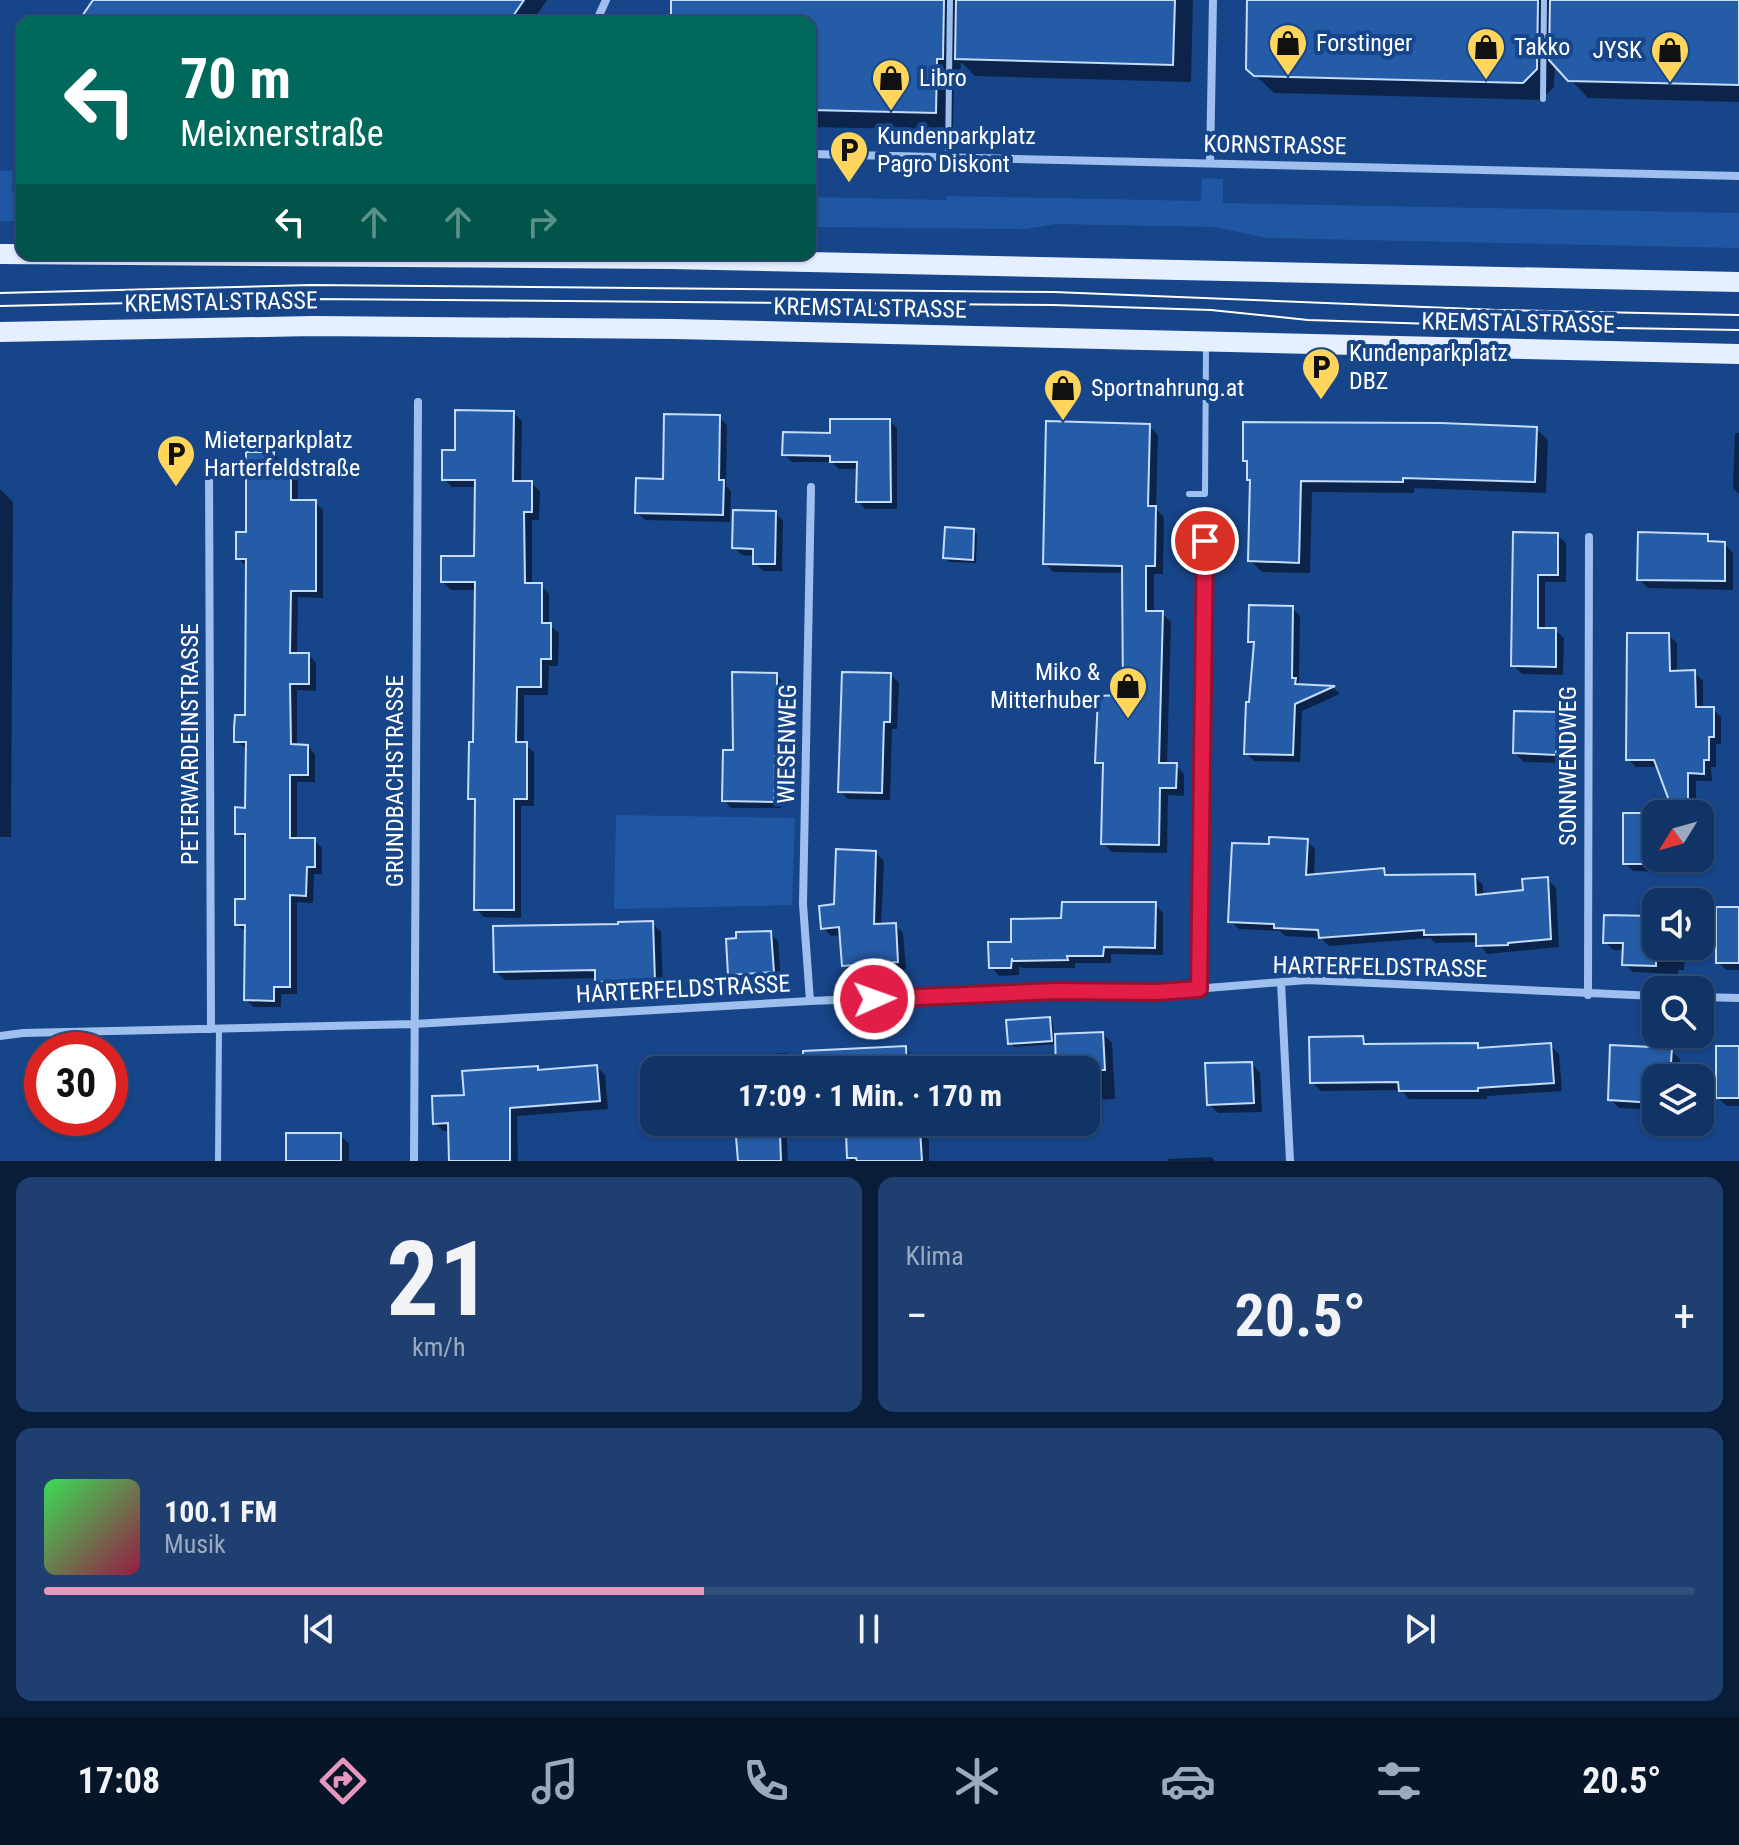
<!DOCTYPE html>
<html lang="de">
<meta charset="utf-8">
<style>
:root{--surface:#113467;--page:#1e3f70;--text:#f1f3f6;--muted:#9caac0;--line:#304f7b;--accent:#e797bd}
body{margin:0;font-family:"Roboto Condensed",sans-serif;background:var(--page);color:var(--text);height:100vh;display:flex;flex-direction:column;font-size:30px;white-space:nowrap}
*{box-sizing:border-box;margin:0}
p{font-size:26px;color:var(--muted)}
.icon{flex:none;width:44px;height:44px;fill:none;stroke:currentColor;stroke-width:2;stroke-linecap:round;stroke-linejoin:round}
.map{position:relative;height:1161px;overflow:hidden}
.drawer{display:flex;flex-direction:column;gap:16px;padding:16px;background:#091d39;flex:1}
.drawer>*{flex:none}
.hud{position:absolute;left:16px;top:16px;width:800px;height:244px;border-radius:16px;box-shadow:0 2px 6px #0004,0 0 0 2px var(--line);background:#00695c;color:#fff;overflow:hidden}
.needle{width:52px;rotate:233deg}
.controls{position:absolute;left:1642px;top:800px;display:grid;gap:16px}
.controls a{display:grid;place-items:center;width:72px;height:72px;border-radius:16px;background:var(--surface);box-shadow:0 2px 6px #0004,0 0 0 2px var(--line);font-size:40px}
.speed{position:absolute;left:24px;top:1032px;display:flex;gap:16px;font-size:40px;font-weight:700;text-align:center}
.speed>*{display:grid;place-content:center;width:104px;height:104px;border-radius:50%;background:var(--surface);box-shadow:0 2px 6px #0004,0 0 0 2px var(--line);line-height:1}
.speed .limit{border:12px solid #d22;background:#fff;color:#111}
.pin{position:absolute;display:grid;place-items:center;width:68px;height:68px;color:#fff;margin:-34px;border:4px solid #fff;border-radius:50%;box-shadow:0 2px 8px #0007}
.me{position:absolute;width:88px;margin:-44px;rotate:88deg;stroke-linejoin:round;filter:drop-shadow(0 0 6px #0008)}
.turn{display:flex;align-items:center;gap:28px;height:168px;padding:0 32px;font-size:36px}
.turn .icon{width:104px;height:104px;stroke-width:2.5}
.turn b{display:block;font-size:56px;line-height:68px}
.lanes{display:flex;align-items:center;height:76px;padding:0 32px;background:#0003;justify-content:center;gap:40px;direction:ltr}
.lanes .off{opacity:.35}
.big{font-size:60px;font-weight:700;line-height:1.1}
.drawer .widget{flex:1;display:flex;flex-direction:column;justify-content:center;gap:12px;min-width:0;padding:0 28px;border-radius:16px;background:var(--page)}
.drawer .dial{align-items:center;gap:0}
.dial b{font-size:104px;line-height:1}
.song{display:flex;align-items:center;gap:24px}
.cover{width:96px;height:96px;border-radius:12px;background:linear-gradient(135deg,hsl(130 70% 55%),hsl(340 70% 35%))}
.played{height:8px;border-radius:4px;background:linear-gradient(90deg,var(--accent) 40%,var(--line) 40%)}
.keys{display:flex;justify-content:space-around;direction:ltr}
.heat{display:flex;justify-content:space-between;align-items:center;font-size:44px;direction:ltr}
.drawer .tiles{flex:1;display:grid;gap:16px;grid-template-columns:1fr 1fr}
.widget:last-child{grid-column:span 2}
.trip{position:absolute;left:640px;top:1056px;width:460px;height:80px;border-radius:16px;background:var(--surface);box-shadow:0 2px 6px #0004,0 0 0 2px var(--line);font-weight:700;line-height:80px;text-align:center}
.menu{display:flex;height:128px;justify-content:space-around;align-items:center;background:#071529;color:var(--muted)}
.menu .icon{width:56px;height:56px}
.menu .active{color:var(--accent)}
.menu b{font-size:36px;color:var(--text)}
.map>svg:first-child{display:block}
.green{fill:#1f57a3}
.shadow{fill:#0007}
.building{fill:#255ca8;stroke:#c5dcfa;stroke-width:2}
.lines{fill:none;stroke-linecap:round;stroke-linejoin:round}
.service{stroke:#9fc0ee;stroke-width:6}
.minor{stroke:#9fc0ee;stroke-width:8}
.primary{stroke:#e6efff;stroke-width:20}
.tram{stroke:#fff;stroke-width:2}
.route-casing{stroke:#92132f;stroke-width:20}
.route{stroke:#e11d48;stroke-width:14}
.labels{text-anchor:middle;stroke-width:8;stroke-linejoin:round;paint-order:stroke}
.poi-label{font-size:24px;fill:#fff;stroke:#174589;text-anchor:start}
.street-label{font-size:24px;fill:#fff;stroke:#174589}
</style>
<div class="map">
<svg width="1739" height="1161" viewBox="0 0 1739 1161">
<rect width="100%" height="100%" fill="#174589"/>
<!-- green -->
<path class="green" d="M0 171H13L12 192 22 193V221H0Z
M1202 178 1223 179V203L1739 213V248L1267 238 1215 227 1055 224 1026 229 810 227V197L946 200 947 196 1201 201Z
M616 815 795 818 792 905 614 909Z"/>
<!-- shadow -->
<path class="shadow" d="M96 0H547L532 22H81Z
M670 0H1193L1191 82 975 76 961 62 960 76H954L953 130 810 127V22H673V3Z
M1249 0H1739V102L1588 98 1555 63 1554 87 1541 100 1274 93 1248 68Z
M514 413 522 421 521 483H531L540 491 539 520H532V585H541L549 594V625L559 633 558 666H549L548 695H524V744L534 752V806H521V918L484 917 476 909 477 804 470 798 477 590H451L443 582 476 558 477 487H452L444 479 457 452Z
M719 417 727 425 726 486 731 491 730 522 645 520 637 512Z
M889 421 897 428V509H865L858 501 859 469H839L832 462H792L784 454 832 435Z
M1149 426 1158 435 1156 509 1164 517 1163 574H1154V613H1162L1171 622 1167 765H1176L1184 774V796L1168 795 1167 853 1112 852 1103 843 1105 769 1097 762 1125 697 1124 573 1053 572 1045 563Z
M1536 429 1548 440 1546 493 1414 488V493L1312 492 1310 573 1262 572 1250 560 1252 483 1249 480V464L1245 460Z
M1735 433H1739V494L1733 488Z
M273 454 281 461V471H290L298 479V502H315L323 510V598L298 597 297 655H309L316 663V691L297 690V746L308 747 315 754V782H297V840H314L322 848V874H314L313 903 297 902V994H281V1007H254L246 1000 247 932 237 925 247 901V841L237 833 247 810V749L236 741 247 717 246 566 238 558Z
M0 489 13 502 11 837H0Z
M776 513 783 521 782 571H763L755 563V556L742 555 734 548Z
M973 531 977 534 976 563 949 562 945 558Z
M1515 534 1557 535 1566 543V582H1545V630H1555L1564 638 1563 675 1522 674 1513 665Z
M1707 536 1715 544H1725L1733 553V590L1648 588 1639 579Z
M1292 608 1300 616 1299 684 1301 686 1334 688 1340 694 1302 711 1300 762 1254 761 1246 753 1255 647 1250 641Z
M1668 635 1677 643V673L1694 672 1703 681V709H1713L1721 717V744H1716V767H1711L1712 781H1696V814H1676L1659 767H1636L1628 759Z
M776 675 784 683V718L789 723 788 762 782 761 781 808H731L724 800 735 752Z
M891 675 899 683 897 729H892L890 800 848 799 840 791Z
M1557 714 1566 723 1564 763 1524 762 1515 753Z
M1656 815V858H1682V872L1633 871 1625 863Z
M1307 841 1315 849 1314 876 1384 870 1390 877 1474 876 1483 885V896L1525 892 1547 879 1556 888 1559 947 1487 954 1478 942 1435 943 1430 938 1329 946 1321 938 1285 936 1280 931 1239 929 1230 921 1271 846Z
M876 853 884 861 881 926 895 925 903 933 906 969 853 973 844 965 842 935 831 936 823 928Z
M1155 904 1163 913V955L1111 954V963H1075V968H1022L1019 966V975L999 976 991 967 1013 944 1063 920Z
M1739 909V970H1726L1718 962Z
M1656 918V946H1685L1684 970H1678V974L1633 972 1624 964 1625 950H1613L1605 942Z
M652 923 661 932 663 989 605 990 597 978 505 980 496 972Z
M770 933 778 941 781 980 738 982 730 974Z
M1049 1019 1053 1023 1054 1036 1103 1034 1112 1043 1115 1099 1086 1100V1070H1058L1057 1044 1014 1047 1010 1043Z
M1363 1038 1370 1046 1477 1045 1482 1050 1550 1045 1559 1054 1562 1091 1487 1096V1099H1409L1401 1090 1321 1091 1312 1082Z
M905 1048 914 1057V1070H842Z
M1739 1048V1106H1727L1718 1098Z
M1671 1050 1680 1059 1679 1078H1656V1110L1619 1108 1610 1099Z
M787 1053 795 1061 796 1070H722L721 1057Z
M1252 1064 1260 1073 1262 1112 1218 1113 1209 1104Z
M597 1067 605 1075 608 1109 517 1116 518 1161H451L450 1131H443L435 1123 467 1097 537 1068 541 1072Z
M737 1122H786L788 1161H740Z
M848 1122H917L918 1131 929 1140V1161H849Z
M340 1135 349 1144V1161H288Z
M1211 1157 1215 1161H1168V1159Z"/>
<!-- building -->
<path class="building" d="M93 0H524L509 22H78Z
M671 0H944L943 59H937L936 113 810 110V22H671Z
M956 0H1175L1173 65 955 59Z
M1247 0H1538L1537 69 1523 83 1254 76 1246 69Z
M1550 0H1739V85L1568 81 1549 60Z
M455 410 514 411 513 481H532V512H524L525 583H542V623H551V659H541V687H517L516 742H527V799H514V910H474L475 799H468L469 742H473L475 582H441V556H474L475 480H442V450H455Z
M664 414 720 415 719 480H724L723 515 635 513 636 478 663 479Z
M830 419H890L891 502H856L857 462H830V456L782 455 783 432 830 433Z
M1046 421 1150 424 1148 506H1156L1155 566H1146V611H1163L1159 763H1177L1176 788H1160L1159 845 1101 844 1103 763H1095L1098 696 1123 695 1122 566 1043 564Z
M1243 422 1441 423 1537 427 1535 482 1403 478V482L1301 481 1299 563 1248 561 1250 480H1247V461H1243Z
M246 452H274V469H291V500H316V591H291L290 653H309V684H290L291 744 308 745V775H290V838H315V867H307L306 896 290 895V987H274V1001L244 1000 245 925H235V899H245V834H235V807L245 808 246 742H234V728L235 715H245L246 559H236V532H246Z
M733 510 776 511 775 564H753V549L732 548Z
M945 527 974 529 973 560 943 558Z
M1513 532 1558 533V575H1538V628H1556V667L1511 666Z
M1638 532 1708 534V541L1725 542V581L1637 580Z
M1249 605 1293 606 1292 678H1296L1295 684 1335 686 1295 704 1293 755 1244 754 1246 702H1249L1254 642H1248Z
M1627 633H1669L1670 671 1695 670 1696 707H1714V737H1709V760H1704V774L1688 773V814H1674L1654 760H1626Z
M732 672 777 673V713H782L781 755H775L774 802 722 801 723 750H733Z
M842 672 891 673 890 722H884L882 793 838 792Z
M1514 711 1558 712 1556 755 1513 753Z
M1623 813H1656V864H1623Z
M1269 837 1308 839 1306 875 1384 868 1385 875 1475 874 1476 895 1523 890 1522 879 1548 877 1551 939 1508 943V945L1476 946V934L1424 935V930L1319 938 1318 930 1274 928V924L1228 922 1232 843 1269 844Z
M836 849 876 851 874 924 896 923 898 962 842 966 839 927 821 929 819 906 834 904Z
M1062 902H1156L1155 948 1104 947 1103 956H1067L1068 960 1012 961V958L1011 968H989L988 942H1011V919L1061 918Z
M1716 907H1739V963H1716Z
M1604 915 1656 916V966L1622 965 1623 943H1603Z
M653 921 655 981 595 982V970L494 972 493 926 618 924V922Z
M771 931 774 972 728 975 726 939 736 938V932Z
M1050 1017 1052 1041 1008 1044 1006 1020Z
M1103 1032 1105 1070H1056L1055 1034Z
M1363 1036 1364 1044 1478 1043V1048L1551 1043 1554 1083 1478 1088V1091H1399L1398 1082 1310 1083 1309 1037Z
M1610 1045 1672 1048 1670 1078H1656V1103L1608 1100Z
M906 1046 907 1070H803V1051Z
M1716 1046H1739V1098H1716Z
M1252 1062 1254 1103 1207 1105 1205 1063Z
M597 1065 600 1101 510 1108V1161H449L448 1123 433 1124 432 1096 464 1095 462 1071 538 1066V1070Z
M920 1129 922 1161H857L856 1158H847L846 1133Z
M286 1133H341V1161H286Z
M780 1134 781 1161H738L736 1137Z"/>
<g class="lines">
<!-- service -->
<path class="service" d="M1543 99 1544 0
M948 157 950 0
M1189 494H1205L1206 346
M218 1161 219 1028"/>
<!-- minor -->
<path class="minor" d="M596 22 606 0
M810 154 1739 176
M1210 163 1213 0
M209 460 211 1029
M1281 982 1290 1161
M1199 989 1206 525
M1588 995 1589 537
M1700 997 1739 998
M810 1001 803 904 811 487
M0 1036 23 1033 414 1024 810 1001 1056 991 1157 992 1307 980 1656 996
M414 1161 418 402"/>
<!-- primary -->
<path class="primary" d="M0 254 670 259 1739 282
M0 332 313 326 674 329 1739 354"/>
<!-- tram -->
<path class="tram" d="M0 293 311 285 1054 292 1498 310 1739 315
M0 306 312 299 1053 305 1211 310 1308 320 1497 326 1739 330"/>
</g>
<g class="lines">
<defs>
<path id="route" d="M874 999 1056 991 1157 992 1199 989 1205 541"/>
</defs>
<!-- route casing -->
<use href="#route" class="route-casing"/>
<!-- route -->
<use href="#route" class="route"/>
</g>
<!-- icons -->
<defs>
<symbol id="shop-pin" viewBox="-11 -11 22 30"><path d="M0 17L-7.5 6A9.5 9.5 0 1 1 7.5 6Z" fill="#ffd55c" stroke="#174589"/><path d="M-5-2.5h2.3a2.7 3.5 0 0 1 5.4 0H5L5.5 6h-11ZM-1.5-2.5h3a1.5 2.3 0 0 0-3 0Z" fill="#111"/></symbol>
<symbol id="parking-pin" viewBox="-11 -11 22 30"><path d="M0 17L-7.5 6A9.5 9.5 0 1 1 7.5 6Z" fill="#ffd55c" stroke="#174589"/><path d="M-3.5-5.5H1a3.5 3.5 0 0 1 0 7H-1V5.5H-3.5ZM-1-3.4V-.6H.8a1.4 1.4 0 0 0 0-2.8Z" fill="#111"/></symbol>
</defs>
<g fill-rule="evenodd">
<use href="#shop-pin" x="1266" y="21" width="44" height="60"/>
<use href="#shop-pin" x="1464" y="25" width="44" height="60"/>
<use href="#shop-pin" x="1648" y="28" width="44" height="60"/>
<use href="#shop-pin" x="869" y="56" width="44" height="60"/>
<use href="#parking-pin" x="827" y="128" width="44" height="60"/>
<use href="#parking-pin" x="1299" y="345" width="44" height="60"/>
<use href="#shop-pin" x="1041" y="366" width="44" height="60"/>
<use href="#parking-pin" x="154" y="432" width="44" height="60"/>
<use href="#shop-pin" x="1106" y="664" width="44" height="60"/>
</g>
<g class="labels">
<!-- poi labels -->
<g class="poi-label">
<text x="1316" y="51">Forstinger</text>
<text x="1514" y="55">Takko</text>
<text x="1642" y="58" text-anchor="end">JYSK</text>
<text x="919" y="86">Libro</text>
<text x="877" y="144">Kundenparkplatz<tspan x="877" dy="28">Pagro Diskont</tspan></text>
<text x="1349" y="361">Kundenparkplatz<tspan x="1349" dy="28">DBZ</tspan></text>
<text x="1091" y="396">Sportnahrung.at</text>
<text x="204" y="448">Mieterparkplatz<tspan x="204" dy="28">Harterfeldstraße</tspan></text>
<text x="1100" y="680" text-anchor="end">Miko &amp;<tspan x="1100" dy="28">Mitterhuber</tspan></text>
</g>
<!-- street labels -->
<g class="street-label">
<text transform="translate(1275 145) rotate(1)" y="8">KORNSTRASSE</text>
<text transform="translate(221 302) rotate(-1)" y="8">KREMSTALSTRASSE</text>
<text transform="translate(870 308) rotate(1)" y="8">KREMSTALSTRASSE</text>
<text transform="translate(1518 323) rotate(1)" y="8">KREMSTALSTRASSE</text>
<text transform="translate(190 744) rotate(-90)" y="8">PETERWARDEINSTRASSE</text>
<text transform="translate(787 744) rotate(-89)" y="8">WIESENWEG</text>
<text transform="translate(1568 766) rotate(-90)" y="8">SONNWENDWEG</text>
<text transform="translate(395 781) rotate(-90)" y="8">GRUNDBACHSTRASSE</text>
<text transform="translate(1380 967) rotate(1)" y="8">HARTERFELDSTRASSE</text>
<text transform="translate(683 989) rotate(-3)" y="8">HARTERFELDSTRASSE</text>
</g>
</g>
</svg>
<div class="controls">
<a><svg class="needle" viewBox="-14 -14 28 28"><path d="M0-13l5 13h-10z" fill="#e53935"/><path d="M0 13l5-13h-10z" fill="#9caac0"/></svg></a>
<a><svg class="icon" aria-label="sound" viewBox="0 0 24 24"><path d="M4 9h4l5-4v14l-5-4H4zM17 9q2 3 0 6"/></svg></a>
<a><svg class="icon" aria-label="search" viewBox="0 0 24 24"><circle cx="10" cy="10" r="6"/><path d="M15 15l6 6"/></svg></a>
<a><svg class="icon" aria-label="layers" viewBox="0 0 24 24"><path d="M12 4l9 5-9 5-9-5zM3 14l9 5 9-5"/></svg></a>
</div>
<div class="speed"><div class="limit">30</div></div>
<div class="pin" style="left:1205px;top:541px;background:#d93025"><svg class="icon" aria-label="arrive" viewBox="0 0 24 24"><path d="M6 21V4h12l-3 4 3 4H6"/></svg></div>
<svg class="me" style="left:874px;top:999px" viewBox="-20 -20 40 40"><circle r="17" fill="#e11d48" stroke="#fff" stroke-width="3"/><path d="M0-11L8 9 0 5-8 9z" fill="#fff"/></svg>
<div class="trip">17:09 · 1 Min. · 170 m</div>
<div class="hud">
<div class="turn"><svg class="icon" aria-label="left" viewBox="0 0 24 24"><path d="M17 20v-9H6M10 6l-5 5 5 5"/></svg><div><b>70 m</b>Meixnerstraße</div></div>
<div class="lanes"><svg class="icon" aria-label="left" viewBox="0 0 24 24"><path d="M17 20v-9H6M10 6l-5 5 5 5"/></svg><svg class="icon off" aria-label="ahead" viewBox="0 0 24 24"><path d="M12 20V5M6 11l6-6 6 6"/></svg><svg class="icon off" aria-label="ahead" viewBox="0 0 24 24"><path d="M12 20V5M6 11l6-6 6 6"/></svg><svg class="icon off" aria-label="right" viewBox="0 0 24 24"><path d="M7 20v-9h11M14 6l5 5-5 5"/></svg></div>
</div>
</div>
<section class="drawer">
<div class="tiles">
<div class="widget dial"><b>21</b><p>km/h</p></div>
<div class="widget"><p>Klima</p>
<div class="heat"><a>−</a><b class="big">20.5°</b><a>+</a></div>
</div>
<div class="widget">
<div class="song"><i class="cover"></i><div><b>100.1 FM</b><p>Musik</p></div></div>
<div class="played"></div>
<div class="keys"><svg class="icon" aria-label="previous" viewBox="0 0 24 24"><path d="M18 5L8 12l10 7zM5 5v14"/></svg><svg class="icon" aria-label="pause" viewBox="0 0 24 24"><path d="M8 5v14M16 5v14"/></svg><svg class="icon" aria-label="next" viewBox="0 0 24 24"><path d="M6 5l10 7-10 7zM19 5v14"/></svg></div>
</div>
</div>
</section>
<nav class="menu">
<b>17:08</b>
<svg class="icon active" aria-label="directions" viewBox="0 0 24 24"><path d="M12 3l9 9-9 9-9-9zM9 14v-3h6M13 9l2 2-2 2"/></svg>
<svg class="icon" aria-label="music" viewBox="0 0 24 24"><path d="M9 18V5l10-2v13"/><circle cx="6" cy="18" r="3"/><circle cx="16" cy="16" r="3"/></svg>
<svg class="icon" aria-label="phone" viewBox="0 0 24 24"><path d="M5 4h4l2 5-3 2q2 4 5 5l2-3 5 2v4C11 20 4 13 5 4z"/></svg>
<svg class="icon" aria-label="climate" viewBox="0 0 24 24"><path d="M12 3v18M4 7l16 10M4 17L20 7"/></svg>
<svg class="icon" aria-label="car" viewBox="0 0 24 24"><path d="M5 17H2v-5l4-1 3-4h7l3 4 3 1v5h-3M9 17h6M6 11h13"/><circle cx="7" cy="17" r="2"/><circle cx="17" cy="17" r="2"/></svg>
<svg class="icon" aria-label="filters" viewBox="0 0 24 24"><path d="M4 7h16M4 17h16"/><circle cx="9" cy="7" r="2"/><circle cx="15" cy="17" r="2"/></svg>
<b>20.5°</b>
</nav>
